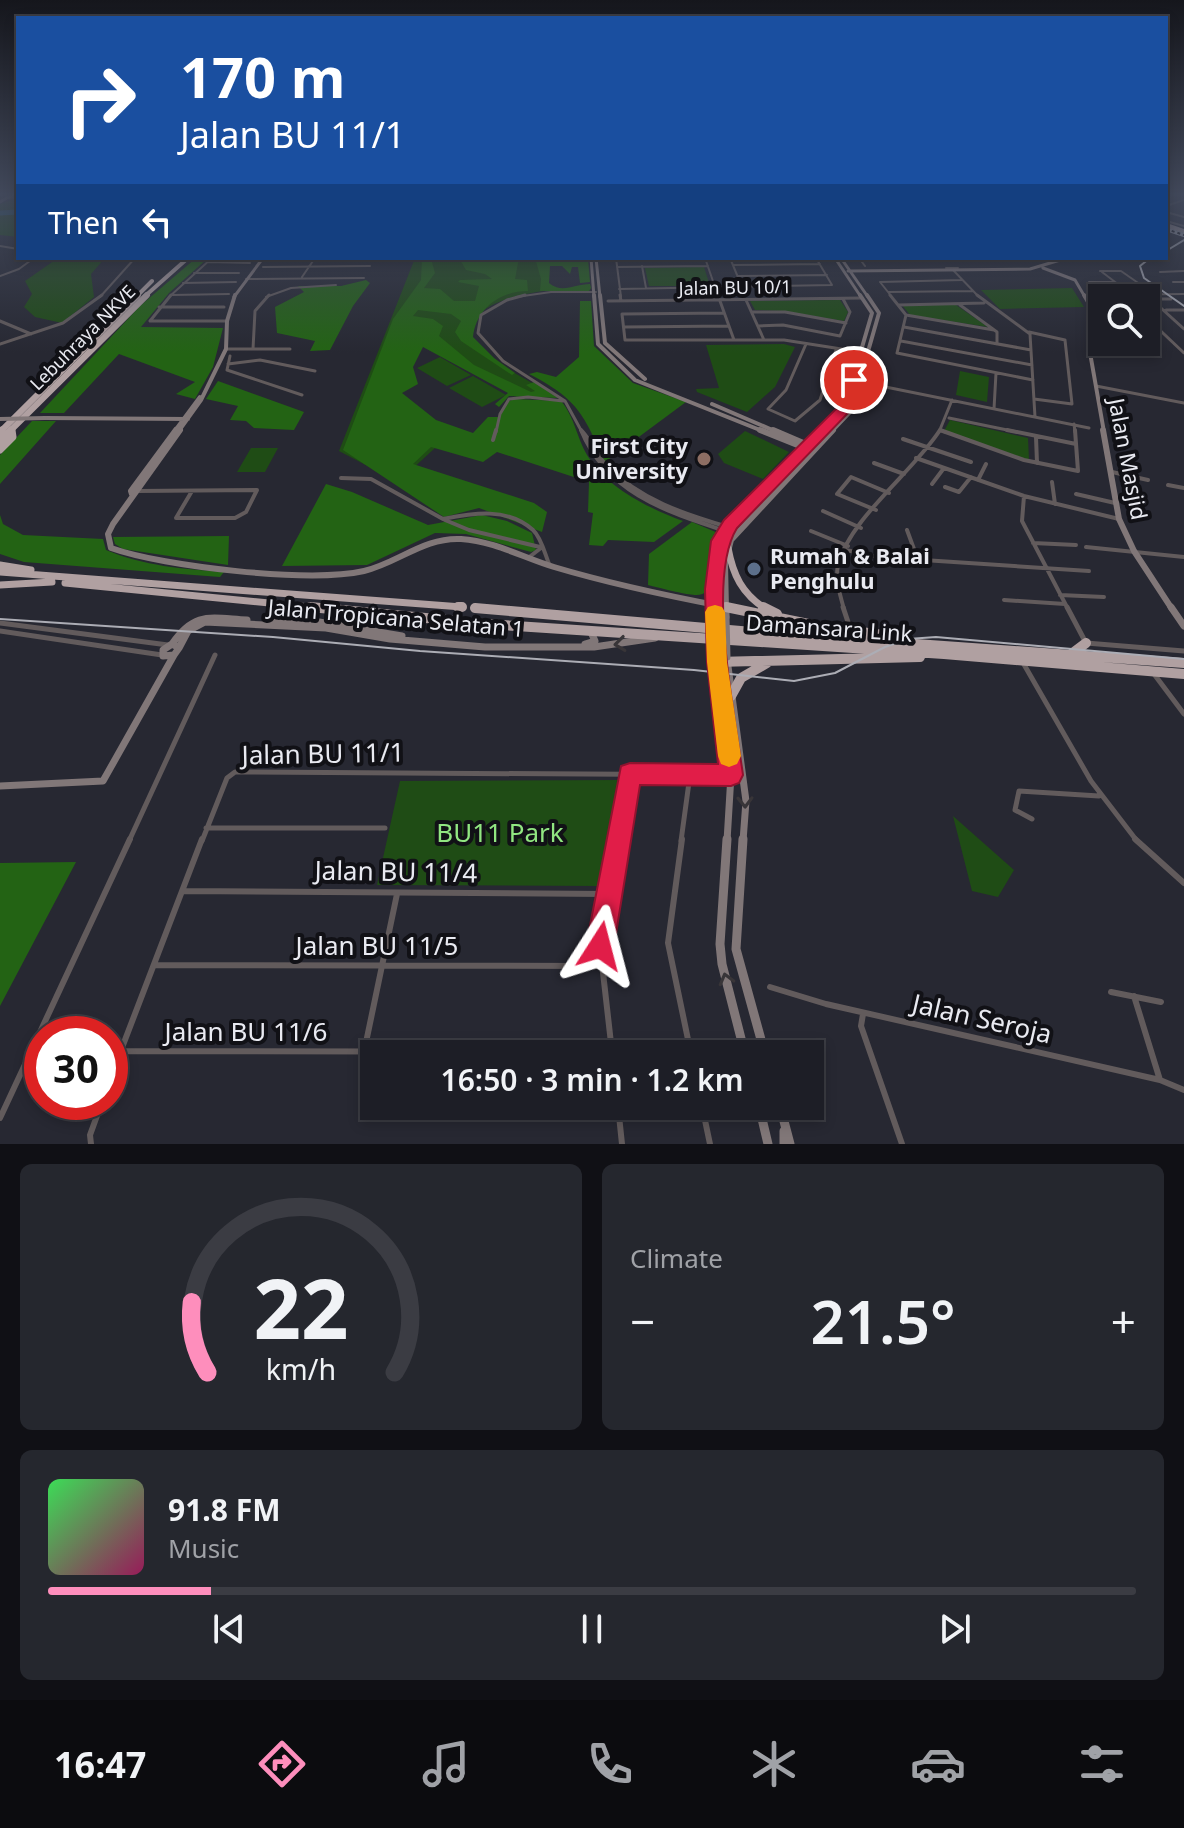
<!DOCTYPE html>
<meta charset="utf-8">
<style>
:root{--surface:#1d1e26;--page:#25272e;--text:#f1f3f6;--muted:#a0a2a7;--line:#3b3c43;--accent:#fe8ebc}
body{margin:0;font-family:"Noto Sans",sans-serif;background:var(--page);color:var(--text);height:100vh;display:flex;flex-direction:column;font-size:30px;white-space:nowrap}
*{box-sizing:border-box;margin:0}
p{font-size:26px;color:var(--muted)}
.icon{flex:none;width:44px;height:44px;fill:none;stroke:currentColor;stroke-width:2;stroke-linecap:round;stroke-linejoin:round}
.map{position:relative;height:1144px;overflow:hidden}
.side{display:flex;flex-direction:column;gap:20px;padding:20px;background:#101015;flex:1}
.side>*{flex:none}
.banner{position:absolute;left:16px;top:16px;width:1152px;height:244px;border-radius:0px;box-shadow:0 4px 12px #0003,0 0 0 2px var(--line);background:#1a4fa0;color:#fff;overflow:hidden}
.tools{position:absolute;left:1088px;top:284px;display:grid;gap:16px}
.tools a{display:grid;place-items:center;width:72px;height:72px;border-radius:0px;background:var(--surface);box-shadow:0 4px 12px #0003,0 0 0 2px var(--line);font-size:40px}
.speed{position:absolute;left:24px;top:1016px;display:flex;gap:16px;font-size:40px;font-weight:700;text-align:center}
.speed>*{display:grid;place-content:center;width:104px;height:104px;border-radius:50%;background:var(--surface);box-shadow:0 4px 12px #0003,0 0 0 2px var(--line);line-height:1}
.speed .limit{border:12px solid #d22;background:#fff;color:#111}
.pin{position:absolute;display:grid;place-items:center;width:68px;height:68px;color:#fff;margin:-34px;border:4px solid #fff;border-radius:50%;box-shadow:0 2px 8px #0007}
.me{position:absolute;width:88px;margin:-44px;rotate:9deg;stroke-linejoin:round;filter:drop-shadow(0 0 6px #0008)}
.turn{display:flex;align-items:center;gap:28px;height:168px;padding:0 32px;font-size:36px}
.turn .icon{width:104px;height:104px;stroke-width:2.5}
.turn b{display:block;font-size:56px;line-height:68px}
.then{display:flex;align-items:center;height:76px;padding:0 32px;background:#0003;gap:16px;font-size:30px}
.big{font-size:60px;font-weight:600;line-height:1.1}
.side .widget{flex:1;display:flex;flex-direction:column;justify-content:center;gap:12px;min-width:0;padding:0 28px;border-radius:12px;background:var(--page)}
.side .dial{align-items:center;gap:0}
.dial svg{height:208px;overflow:visible;fill:none;stroke:var(--line);stroke-width:7;stroke-linecap:round;text-anchor:middle}
.dial text{fill:var(--text);stroke:none}
.song{display:flex;align-items:center;gap:24px}
.cover{width:96px;height:96px;border-radius:12px;background:linear-gradient(135deg,hsl(130 70% 55%),hsl(330 70% 35%))}
.played{height:8px;border-radius:4px;background:linear-gradient(90deg,var(--accent) 15%,var(--line) 15%)}
.keys{display:flex;justify-content:space-around;direction:ltr}
.heat{display:flex;justify-content:space-between;align-items:center;font-size:44px;direction:ltr}
.side .tiles{flex:1;display:grid;gap:20px;grid-template-columns:1fr 1fr}
.widget:last-child{grid-column:span 2}
.trip{position:absolute;left:360px;top:1040px;width:464px;height:80px;border-radius:0px;background:var(--surface);box-shadow:0 4px 12px #0003,0 0 0 2px var(--line);font-weight:600;line-height:80px;text-align:center}
.tabs{display:flex;height:128px;justify-content:space-around;align-items:center;background:#0c0c0f;color:var(--muted)}
.tabs .icon{width:56px;height:56px}
.tabs .current{color:var(--accent)}
.tabs b{font-size:36px;color:var(--text)}
.map>svg:first-child{display:block}
.green{fill:#1f4c15}
.forest{fill:#236314}
.lines{fill:none;stroke-linecap:round;stroke-linejoin:round}
.stream{stroke:#21657d;stroke-width:2}
.river{stroke:#21657d;stroke-width:5}
.street-far4{stroke:#625b5c;stroke-width:2}
.street-far3{stroke:#625b5c;stroke-width:3}
.street-far2{stroke:#625b5c;stroke-width:4}
.street-far1{stroke:#625b5c;stroke-width:5}
.street{stroke:#625b5c;stroke-width:6}
.secondary-far4{stroke:#817778;stroke-width:3}
.secondary-far3{stroke:#817778;stroke-width:4}
.secondary-far2{stroke:#817778;stroke-width:6}
.secondary-far1{stroke:#817778;stroke-width:7}
.secondary{stroke:#817778;stroke-width:9}
.highway-far3{stroke:#b0a0a1;stroke-width:4}
.highway-far2{stroke:#b0a0a1;stroke-width:6}
.highway-far1{stroke:#b0a0a1;stroke-width:7}
.highway{stroke:#b0a0a1;stroke-width:10}
.tram{stroke:#acadb5;stroke-width:2}
.rail-casing{stroke:#acadb5;stroke-width:4}
.rail{stroke:#111116;stroke-width:2;stroke-dasharray:3;stroke-linecap:butt}
.secondary-bridge-far1{stroke:#817778;stroke-width:4}
.secondary-bridge{stroke:#817778;stroke-width:7}
.oneway{stroke:#383538}
.route{fill:#e11d48;stroke:#92132f;stroke-width:2}
.slow{fill:#f59e0b}
.education-dot{fill:#8d6e63;stroke:#111116;stroke-width:3}
.service-dot{fill:#5c6f8a;stroke:#111116;stroke-width:3}
.labels{text-anchor:middle;stroke-width:8;stroke-linejoin:round;paint-order:stroke}
.far-street-label{font-size:18px;fill:#e9eaf1;stroke:#111116}
.poi-label{font-size:22px;font-weight:bold;fill:#e9eaf1;stroke:#111116;text-anchor:end}
.street-label{font-size:22px;fill:#e9eaf1;stroke:#111116}
.near-street-label{font-size:26px;fill:#e9eaf1;stroke:#111116}
.near-park-label{font-size:26px;fill:#91e681;stroke:#111116}
</style>
<div class="map">
<svg width="1184" height="1144" viewBox="0 0 1184 1144">
<rect width="100%" height="100%" fill="#272832"/>
<!-- green -->
<path class="green" d="M18 198V237L0 235V204Z
M58 258H105L91 274 94 297 62 323 35 317 24 307 32 294 25 281Z
M415 258H542L549 290C518 295 494 299 471 320L470 338 497 363 546 391 517 397 426 342 411 347 394 391 435 448 398 482 339 451Z
M704 267 710 286H649L645 268Z
M1072 288 1084 307 1000 309 981 290Z
M840 300 848 312 844 321 783 311 755 310 750 301Z
M902 305H956L988 327 910 315Z
M784 344 795 347 775 387 747 412 697 392 696 389 719 388 706 345Z
M440 357 471 375 447 386 417 368Z
M960 371 989 377 987 402 956 395Z
M473 376 506 395 482 407 449 388Z
M950 420 1028 438 1029 460 944 431Z
M745 431 789 452 763 479 724 463 718 454Z
M251 448H278L265 472H237Z
M621 780 601 886 377 885 400 781Z
M953 816 1014 870 998 897 972 891Z"/>
<!-- forest -->
<path class="forest" d="M196 258H208L169 293 141 327 223 328 213 367 195 399 176 394 195 382 119 354 64 413H40L140 306Z
M422 258H451L432 262 435 273 424 288 440 289 454 301H475L479 286 458 282 460 280 492 279 485 274 466 270 459 258H519L515 279 527 280 528 291C500 291 476 309 473 337L494 358 515 373 512 375 461 341 455 332 461 321 451 314 418 310 413 316 433 319 443 326 439 336 474 365 531 392 535 391 526 385 534 382 558 398 509 396 499 407 495 404 508 393 423 347 413 367 418 384 402 393 436 420 473 433 488 417H499L509 401 515 399 561 401C575 417 577 440 589 458 608 488 650 509 683 521L654 542 608 540 603 546 589 545 593 513 588 512 589 482 497 452 483 462 431 447 413 464 534 503 547 512 542 532 479 508 444 517 343 450 393 319 421 280Z
M535 258H588L590 282 580 283 578 267H572L570 274 562 266H550L549 283C562 294 575 284 590 284L591 288 589 291H540L541 279Z
M366 280 370 283 353 306 330 350 310 351 315 341 277 333 275 307 304 292 298 286H341Z
M580 301H591L594 346 633 383 686 402 605 462C584 415 578 399 529 374L537 372 556 377 579 357Z
M218 381 304 412 294 430 254 428 246 421 230 420 238 406 206 399Z
M32 421H56L0 484V455Z
M326 484 352 492 428 525 482 515 507 521 532 533 536 550 531 552 466 534 435 533 367 565 282 566Z
M0 515 3 524 23 535 103 539 106 550C144 566 183 569 224 572L220 577 24 562 0 554Z
M692 522 718 533C698 596 731 606 648 585L649 554Z
M229 536 228 565 123 549 115 544 113 537Z
M76 862 0 1006V863Z"/>
<g class="lines">
<!-- stream -->
<path class="stream" d="M1166 230 1184 233"/>
<!-- river -->
<path class="river" d="M0 213 18 212"/>
<!-- street-far4 -->
<path class="street-far4" d="M6 198 18 197
M1166 206 1184 200
M1166 212 1184 217
M1166 221 1184 226
M0 246 18 249
M616 258 621 297
M705 258 715 287
M730 258 742 287
M859 258 865 266
M973 258H1019
M862 261 950 260
M208 262 250 263
M733 265 820 264
M642 266 646 288
M263 267 370 266
M617 267 708 266
M946 268H958
M953 270 979 297
M1100 271H1121L1154 294
M1102 272 1127 291
M1160 272 1184 271
M194 273H239
M0 276 19 269 34 258
M738 276 827 275
M302 277 315 258
M246 279 364 278
M1089 282H1115
M1173 282H1184
M183 283 236 282
M619 289 832 285 816 258
M1113 291H1148
M888 292 973 291
M172 295 229 294
M1094 295 1184 294
M100 297 135 258
M169 297 212 258
M266 297 291 288 336 285
M516 297 551 292H596
M892 297 880 282 962 280"/>
<!-- street-far3 -->
<path class="street-far3" d="M171 295 150 321H227
M525 295 507 300 481 315 478 333 503 361 565 401 582 432
M620 295 621 301
M890 295 906 315 897 353 1033 380
M977 295 1030 334 1035 417
M1146 299H1171
M1151 299 1184 329
M746 300 764 340
M608 301 862 298
M720 301 734 340
M898 305 984 303
M960 305 997 332V344
M159 307H224
M1166 310H1184
M752 312H785L846 323
M724 313 622 314 625 340H784L867 353
M906 315 994 330
M1146 317 1184 353
M0 321 31 334
M758 326 783 325 840 336 850 312 843 299
M624 327 729 326
M904 327 1031 350
M1029 332 1065 340 1072 404 1034 399
M901 341 1032 365
M0 344 63 323 102 295
M806 344 786 390 768 409 795 421 820 400 836 350
M226 349H290
M253 349 255 311 269 295
M230 356 227 370 302 395
M228 364 260 360 315 371
M856 381 1089 428
M1096 386 1184 403
M994 409 996 373
M949 418 1017 432
M1074 424 1075 432
M940 430 945 432
M496 432 500 414 509 399 528 397 563 401
M939 432 952 400"/>
<!-- street-far2 -->
<path class="street-far2" d="M581 430C607 493 665 511 725 531
M940 430 1024 460 1078 471 1075 430
M1007 430 1076 444
M582 431C592 442 597 456 607 466 640 500 684 514 728 527
M1036 437 1037 463
M903 439 971 462
M493 440 496 430
M916 458 1024 496 1119 519
M874 463 904 474
M1112 472 1148 480
M341 478 371 479 443 519C474 513 507 507 533 530 541 537 545 554 549 564
M978 480 986 464
M1052 482 1055 504
M932 484 944 468
M1168 485 1184 488
M945 487 959 492 971 477
M137 491 257 490 246 512 235 518H176L192 491
M1076 494 1115 503
M1024 496 1022 521 1068 609
M876 510 837 494 851 477 889 493
M823 511 861 528
M445 520 469 530 540 547
M907 530 918 560
M811 531 848 546
M1033 543 1076 545
M1086 547 1184 557
M846 550 878 557 1089 571
M806 551 839 564
M528 558 541 548
M1060 595 1104 597
M1004 600 1065 604
M844 609C840 595 835 579 838 565 850 518 914 471 940 430"/>
<!-- street-far1 -->
<path class="street-far1" d="M843 607 850 628
M1067 607 1086 643 1184 651
M0 623 168 645
M0 631 162 655
M1022 661 1091 781 1137 841
M1154 674 1184 714
M1032 819 1015 810 1019 791 1099 796
M206 828H385
M129 841 215 655
M202 841 227 778 235 772 741 775
M618 841 630 774
M681 841 690 775"/>
<!-- street -->
<path class="street" d="M682 839 668 943 691 1054
M1135 839 1184 883
M183 891 608 894
M154 965 600 966
M770 987 826 1004 1160 1080 1184 1090
M1111 992 1161 1002
M1134 996 1160 1080
M863 1014 861 1026 902 1144
M120 1051 612 1052
M364 1052 397 894
M612 1052 600 946 619 839
M110 1079 202 839
M618 1106 622 1144
M702 1106 710 1144
M0 1118 130 839
M91 1144 90 1135 102 1102"/>
<!-- secondary-far4 -->
<path class="secondary-far4" d="M0 202 15 193
M591 258 594 297
M596 258 600 297
M835 258 861 297
M841 258 868 297
M1043 268 1075 280 1085 297
M848 271 1030 269 1067 258
M234 297 263 258"/>
<!-- secondary-far3 -->
<path class="secondary-far3" d="M594 295 598 344 635 380 765 432
M600 295 605 343 645 379
M1084 295 1102 326
M1102 338 1089 347 1104 432
M712 404 777 432
M45 418 188 419
M174 432 200 397
M178 432 201 400 226 349 227 321 235 295
M822 432 844 409 872 313 860 295
M831 432 851 411 879 313 867 295"/>
<!-- secondary-far2 -->
<path class="secondary-far2" d="M180 430 113 524 108 534 111 548C164 567 310 583 364 571 398 563 424 537 461 539 494 541 524 558 554 567 611 584 668 596 726 607
M760 430 805 448
M773 430 808 445
M1103 430 1119 519 1134 551 1172 609
M132 494 131 491 176 430
M715 609 716 555 725 531 824 430
M726 609 725 563 731 540 833 430"/>
<!-- secondary-far1 -->
<path class="secondary-far1" d="M726 607V617
M1171 607 1184 626
M715 616V607
M266 621 319 622 402 636
M172 644C195 611 210 618 247 620
M172 644 179 648 174 655 163 656V650Z
M585 644 595 641 590 630
M179 648 188 631 205 622 326 628 390 639 485 647H594L655 638
M727 659 746 801 743 841
M717 660 731 775 727 841
M0 786 103 781 174 655"/>
<!-- secondary -->
<path class="secondary" d="M727 839 720 944 722 964 745 1054
M743 839 736 949 765 1054
M759 1106 768 1144
M780 1106 790 1144
M784 1131V1144"/>
<!-- highway-far3 -->
<path class="highway-far3" d="M1166 225 1184 231
M136 297 152 281
M144 297 188 258"/>
<!-- highway-far2 -->
<path class="highway-far2" d="M0 432 138 295
M9 432 147 295"/>
<!-- highway-far1 -->
<path class="highway-far1" d="M0 432 2 430
M0 441 11 430
M0 450 13 437 12 430
M728 548C733 575 742 594 766 609
M0 565 31 570
M0 572 462 607
M65 583 330 609
M0 585 52 582
M726 607 734 609
M475 608 483 609"/>
<!-- highway -->
<path class="highway" d="M310 607 457 621
M458 607H462
M726 607 823 627 906 638
M763 607 777 614
M475 608 775 634 1184 663
M471 623 944 654 1184 674
M1070 655 1086 643
M717 662 920 657
M731 696 741 678 767 663"/>
<!-- tram -->
<path class="tram" d="M1166 251 1184 240
M1150 258 1140 266 1144 278 1184 306
M0 619 273 637 420 651 694 670 794 681 835 673 885 647 908 639 936 637 1184 659"/>
<defs>
<path id="rail" d="M1166 229 1184 235"/>
</defs>
<!-- rail casing -->
<use href="#rail" class="rail-casing"/>
<!-- rail -->
<use href="#rail" class="rail"/>
<!-- secondary-bridge-far1 -->
<path class="secondary-bridge-far1" d="M0 419 45 418"/>
<!-- secondary-bridge -->
<path class="secondary-bridge" d="M715 616 717 657
M726 617 727 657"/>
</g>
<!-- one-way arrows -->
<defs><path id="oneway-chevron" d="M-2-3.5L2.5 0L-2 3.5" fill="none" stroke-width="1.6" stroke-linecap="round" stroke-linejoin="round" transform="scale(2)"/></defs>
<g class="oneway">
<use href="#oneway-chevron" transform="translate(620 644) rotate(173)"/>
<use href="#oneway-chevron" transform="translate(745 802) rotate(89)"/>
<use href="#oneway-chevron" transform="translate(726 979) rotate(-105)"/>
</g>
<!-- sky -->
<linearGradient id="sky" x2="0" y2="1"><stop stop-color="#15161c"/><stop offset="0.55" stop-color="#41485a"/><stop offset="1" stop-color="#41485a" stop-opacity="0"/></linearGradient>
<rect width="1184" height="353" fill="url(#sky)"/>
<!-- route -->
<path class="route" d="M849 378 860 380 849 412 737 528C706 578 735 716 743 775L739 783 731 786 640 785 614 946 610 956 600 960 590 956 586 946 621 766 630 763 718 764 707 662 705 589 711 541 724 520 837 408Z"/>
<!-- slow -->
<path class="slow" d="M715 605 722 607 725 612 727 662 741 756 737 764 729 767 721 764 718 756 707 662 705 612 708 607Z"/>
<!-- markers -->
<circle class="education-dot" cx="704" cy="459" r="8"/>
<circle class="service-dot" cx="754" cy="569" r="8"/>
<g class="labels">
<!-- far-street labels -->
<g class="far-street-label">
<text transform="translate(735 288) rotate(-1)" y="6">Jalan BU 10/1</text>
<text transform="translate(83 338) rotate(-45)" y="6">Lebuhraya NKVE</text>
</g>
<!-- poi labels -->
<g class="poi-label">
<text x="688" y="454">First City<tspan x="688" dy="25">University</tspan></text>
<text x="770" y="564" text-anchor="start">Rumah &amp; Balai<tspan x="770" dy="25">Penghulu</tspan></text>
</g>
<!-- street labels -->
<g class="street-label">
<text transform="translate(1128 459) rotate(79)" y="8">Jalan Masjid</text>
<text transform="translate(396 618) rotate(5)" y="8">Jalan Tropicana Selatan 1</text>
<text transform="translate(829 628) rotate(4)" y="8">Damansara Link</text>
</g>
<!-- near-street labels -->
<g class="near-street-label">
<text transform="translate(323 754) rotate(-1)" y="9">Jalan BU 11/1</text>
<text transform="translate(396 872) rotate(1)" y="9">Jalan BU 11/4</text>
<text x="377" y="955">Jalan BU 11/5</text>
<text transform="translate(982 1019) rotate(13)" y="9">Jalan Seroja</text>
<text x="246" y="1041">Jalan BU 11/6</text>
</g>
<!-- near-park labels -->
<g class="near-park-label">
<text x="500" y="842">BU11 Park</text>
</g>
</g>
</svg>
<div class="tools">
<a><svg class="icon" aria-label="search" viewBox="0 0 24 24"><circle cx="10" cy="10" r="6"/><path d="M15 15l6 6"/></svg></a>
</div>
<div class="speed"><div class="limit">30</div></div>
<div class="pin" style="left:854px;top:380px;background:#d93025"><svg class="icon" aria-label="arrive" viewBox="0 0 24 24"><path d="M6 21V4h12l-3 4 3 4H6"/></svg></div>
<svg class="me" style="left:600px;top:946px" viewBox="-20 -20 40 40"><path d="M0-17L14 15 0 8-14 15z" fill="#e11d48" stroke="#fff" stroke-width="4"/></svg>
<div class="trip">16:50 · 3 min · 1.2 km</div>
<div class="banner">
<div class="turn"><svg class="icon" aria-label="right" viewBox="0 0 24 24"><path d="M7 20v-9h11M14 6l5 5-5 5"/></svg><div><b>170 m</b>Jalan BU 11/1</div></div>
<div class="then">Then<svg class="icon" aria-label="left" viewBox="0 0 24 24"><path d="M17 20v-9H6M10 6l-5 5 5 5"/></svg></div>
</div>
</div>
<section class="side">
<div class="tiles">
<div class="widget dial"><svg viewBox="0 0 100 80">
<path d="M14 69A42 42 0 1 1 86 69"/>
<path d="M14 69A42 42 0 0 1 8 42" stroke="#fe8ebc"/>
<text x="50" y="56" font-size="32" font-weight="700">22</text>
<text x="50" y="72" font-size="11">km/h</text>
</svg></div>
<div class="widget"><p>Climate</p>
<div class="heat"><a>−</a><b class="big">21.5°</b><a>+</a></div>
</div>
<div class="widget">
<div class="song"><i class="cover"></i><div><b>91.8 FM</b><p>Music</p></div></div>
<div class="played"></div>
<div class="keys"><svg class="icon" aria-label="previous" viewBox="0 0 24 24"><path d="M18 5L8 12l10 7zM5 5v14"/></svg><svg class="icon" aria-label="pause" viewBox="0 0 24 24"><path d="M8 5v14M16 5v14"/></svg><svg class="icon" aria-label="next" viewBox="0 0 24 24"><path d="M6 5l10 7-10 7zM19 5v14"/></svg></div>
</div>
</div>
</section>
<nav class="tabs">
<b>16:47</b>
<svg class="icon current" aria-label="directions" viewBox="0 0 24 24"><path d="M12 3l9 9-9 9-9-9zM9 14v-3h6M13 9l2 2-2 2"/></svg>
<svg class="icon" aria-label="music" viewBox="0 0 24 24"><path d="M9 18V5l10-2v13"/><circle cx="6" cy="18" r="3"/><circle cx="16" cy="16" r="3"/></svg>
<svg class="icon" aria-label="phone" viewBox="0 0 24 24"><path d="M5 4h4l2 5-3 2q2 4 5 5l2-3 5 2v4C11 20 4 13 5 4z"/></svg>
<svg class="icon" aria-label="climate" viewBox="0 0 24 24"><path d="M12 3v18M4 7l16 10M4 17L20 7"/></svg>
<svg class="icon" aria-label="car" viewBox="0 0 24 24"><path d="M5 17H2v-5l4-1 3-4h7l3 4 3 1v5h-3M9 17h6M6 11h13"/><circle cx="7" cy="17" r="2"/><circle cx="17" cy="17" r="2"/></svg>
<svg class="icon" aria-label="filters" viewBox="0 0 24 24"><path d="M4 7h16M4 17h16"/><circle cx="9" cy="7" r="2"/><circle cx="15" cy="17" r="2"/></svg>
</nav>
